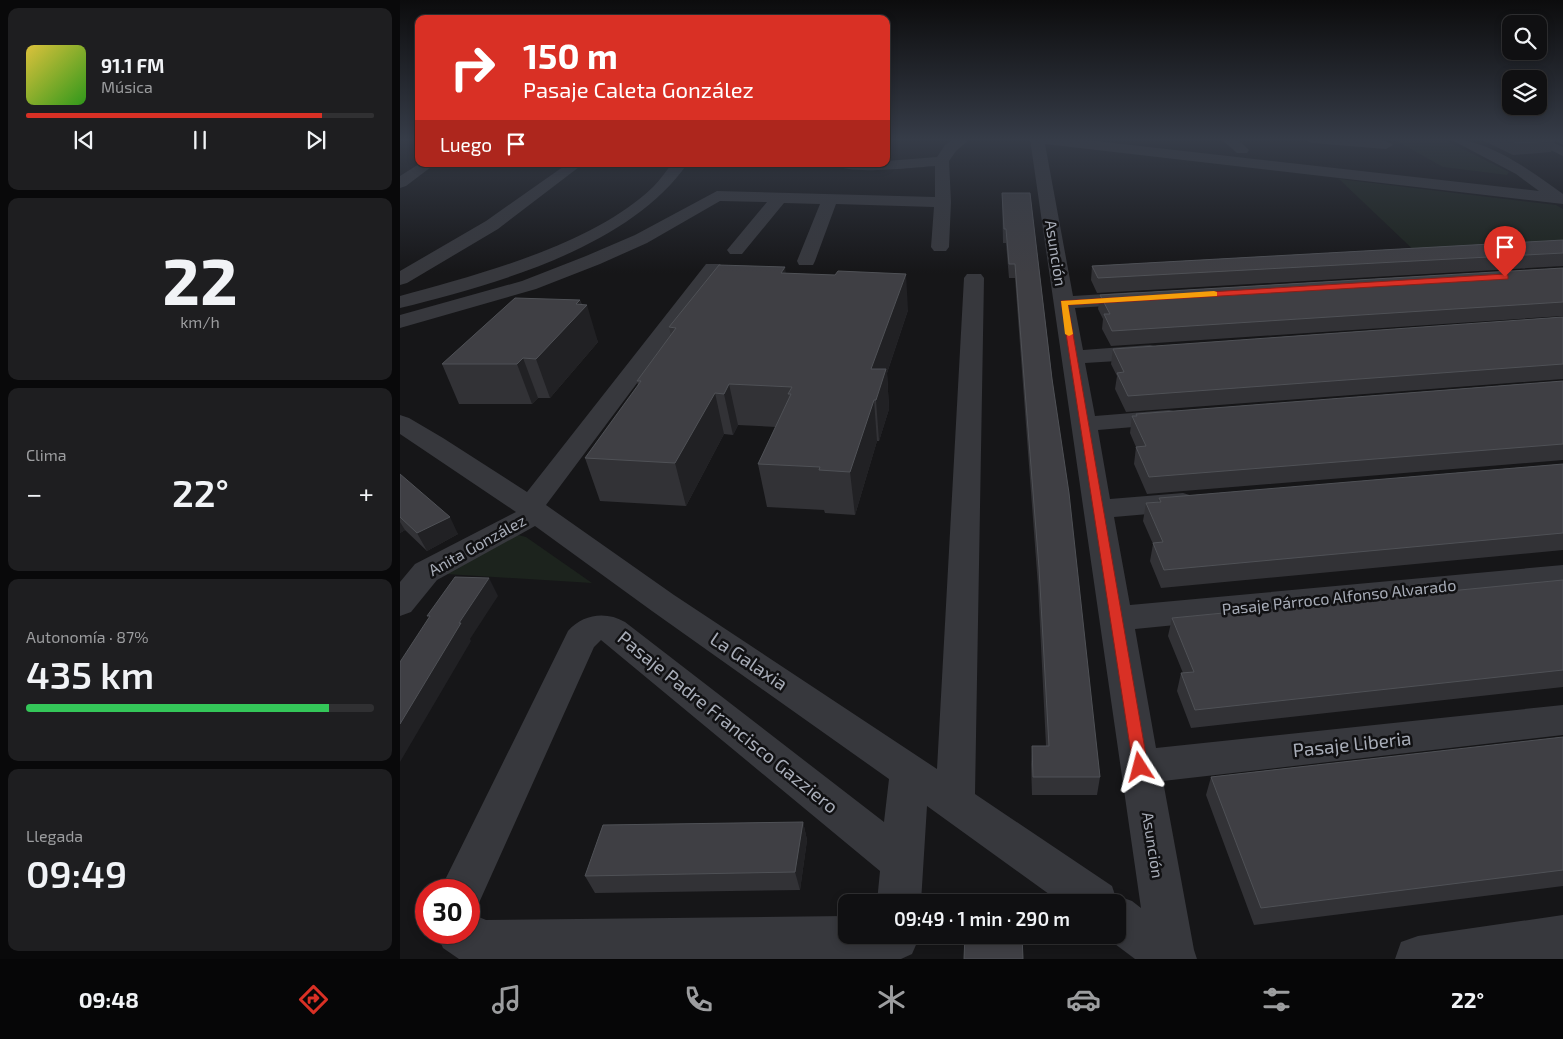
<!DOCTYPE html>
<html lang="es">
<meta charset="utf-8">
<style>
:root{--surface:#101012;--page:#1e1e20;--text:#f1f3f6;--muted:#9c9d9f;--line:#303032;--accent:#d93025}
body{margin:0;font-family:"Exo 2",sans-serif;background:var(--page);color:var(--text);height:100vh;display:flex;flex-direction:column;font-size:19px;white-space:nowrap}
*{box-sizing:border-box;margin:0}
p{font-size:16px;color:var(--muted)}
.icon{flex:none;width:28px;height:28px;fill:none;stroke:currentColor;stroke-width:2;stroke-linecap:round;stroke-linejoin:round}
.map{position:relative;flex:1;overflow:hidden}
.drawer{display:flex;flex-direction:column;gap:8px;padding:8px;background:#09090a;width:400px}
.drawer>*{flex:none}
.hud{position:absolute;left:15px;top:15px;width:475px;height:152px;border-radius:10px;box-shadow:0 2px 8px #0003,0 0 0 1px var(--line);background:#d93025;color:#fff;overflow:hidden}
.controls{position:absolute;left:1102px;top:15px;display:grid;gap:10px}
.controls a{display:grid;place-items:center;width:45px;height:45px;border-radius:10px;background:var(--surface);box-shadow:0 2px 8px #0003,0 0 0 1px var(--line);font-size:25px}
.speed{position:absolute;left:15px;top:879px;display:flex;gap:10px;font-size:25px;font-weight:700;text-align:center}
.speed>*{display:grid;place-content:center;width:65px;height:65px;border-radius:50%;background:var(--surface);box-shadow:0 2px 8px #0003,0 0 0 1px var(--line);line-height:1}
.speed .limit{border:8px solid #d22;background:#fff;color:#111}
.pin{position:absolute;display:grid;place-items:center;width:42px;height:42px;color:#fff;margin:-51px -21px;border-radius:50% 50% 50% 0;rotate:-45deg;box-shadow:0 0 5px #0007}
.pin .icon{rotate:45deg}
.me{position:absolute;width:55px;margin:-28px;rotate:351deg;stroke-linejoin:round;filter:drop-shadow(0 0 4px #0008)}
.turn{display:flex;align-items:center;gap:18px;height:105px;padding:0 25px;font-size:22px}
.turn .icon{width:65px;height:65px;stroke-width:2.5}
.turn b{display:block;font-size:35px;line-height:42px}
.then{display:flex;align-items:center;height:48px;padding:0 25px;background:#0003;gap:10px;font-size:19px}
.big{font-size:38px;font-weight:600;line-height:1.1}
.drawer .tile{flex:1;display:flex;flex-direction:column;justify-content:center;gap:8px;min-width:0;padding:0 18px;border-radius:10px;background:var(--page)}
.drawer .dial{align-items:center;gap:0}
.dial b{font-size:65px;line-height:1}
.song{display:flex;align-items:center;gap:15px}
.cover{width:60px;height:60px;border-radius:8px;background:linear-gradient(135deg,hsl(50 70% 55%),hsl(110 70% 35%))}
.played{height:5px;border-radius:2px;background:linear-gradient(90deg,var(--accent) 85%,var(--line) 85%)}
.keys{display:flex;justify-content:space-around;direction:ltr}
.heat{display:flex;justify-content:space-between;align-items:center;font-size:28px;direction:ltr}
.charge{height:8px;border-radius:4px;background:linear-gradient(90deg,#34c759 87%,var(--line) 0)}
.trip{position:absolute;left:438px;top:894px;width:288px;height:50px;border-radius:10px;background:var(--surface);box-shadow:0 2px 8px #0003,0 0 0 1px var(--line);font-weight:600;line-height:50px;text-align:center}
.dock{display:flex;height:80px;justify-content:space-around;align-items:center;background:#060607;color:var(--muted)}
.dock .icon{width:35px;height:35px}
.dock .current{color:var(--accent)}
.dock b{font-size:22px;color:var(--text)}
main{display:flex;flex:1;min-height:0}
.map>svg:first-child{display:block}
.green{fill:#1c231d}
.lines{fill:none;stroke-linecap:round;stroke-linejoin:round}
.minor{fill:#37383d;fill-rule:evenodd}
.wall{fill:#323236}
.shaded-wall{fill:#212124}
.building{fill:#3f3f44;stroke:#4f5156}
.route{fill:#d93025;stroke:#8d1f18}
.slow{fill:#f59e0b}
.labels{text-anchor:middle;stroke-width:5;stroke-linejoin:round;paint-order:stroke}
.street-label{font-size:16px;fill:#a8adb8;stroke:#111113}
.near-street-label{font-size:19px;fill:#a8adb8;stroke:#111113}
</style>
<main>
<section class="drawer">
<div class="tile">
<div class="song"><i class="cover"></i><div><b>91.1 FM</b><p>Música</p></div></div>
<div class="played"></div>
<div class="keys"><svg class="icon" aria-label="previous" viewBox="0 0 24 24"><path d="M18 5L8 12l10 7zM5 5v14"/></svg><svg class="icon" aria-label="pause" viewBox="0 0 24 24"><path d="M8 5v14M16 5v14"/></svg><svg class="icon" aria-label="next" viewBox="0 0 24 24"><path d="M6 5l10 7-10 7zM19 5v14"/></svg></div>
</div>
<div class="tile dial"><b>22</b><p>km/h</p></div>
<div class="tile"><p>Clima</p>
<div class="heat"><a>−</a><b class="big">22°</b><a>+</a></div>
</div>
<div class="tile"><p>Autonomía · 87%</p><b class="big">435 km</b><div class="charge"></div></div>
<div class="tile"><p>Llegada</p><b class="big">09:49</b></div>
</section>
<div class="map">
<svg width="1163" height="959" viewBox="0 0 1163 959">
<rect width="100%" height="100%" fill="#161618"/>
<!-- green -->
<path class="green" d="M993 139H1043L1109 172 1107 175 1043 167Z
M939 179 1156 205 1163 209V250L1022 258Z
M114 534 126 537 192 583 46 574Z"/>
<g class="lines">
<!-- minor -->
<path class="minor" d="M554 139H570L556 151 549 161 551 202 549 247 546 251H534L531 247 534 207 436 204 415 261 413 265H399L397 261 420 204 384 203 342 254H330L327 250 367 202 320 201 247 243 200 264 136 289 0 328V315L122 281 186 256 235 235 317 191 535 197V166C518 167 444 176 436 164H486V161L537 157 545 145Z
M630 139H678L1139 191 1116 174 1050 139C1089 139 1132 172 1163 194V204L645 144 673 296 737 292 744 294 747 298 744 302 737 304 675 308 683 350 750 345 758 347 761 352 758 357 750 359 685 363 695 416 769 410 778 412 781 417 778 422 769 424 698 430 710 499 783 493 793 496 797 502 793 508 783 511 714 517 730 605 1163 565V587L735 629 756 748 1163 705V735L763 781 794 950 797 959H735L703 935H716V902H660L527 806 521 902H477L480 871 201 640 194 647 78 905 69 909V890H40L168 631C183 614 206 611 225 622L484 822 489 779 252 611 135 526 37 580 11 612 0 616V582L15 564 116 512 0 434V415L9 418 43 438 127 492 306 264H320L323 268 146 505 274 595 537 769 564 278 567 274H581L584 278 575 794 712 886 715 895 732 901 741 908Z
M821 139H837L849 150 847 153H837Z
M905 139C921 139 985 135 993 145L986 149 912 143Z
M1128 139H1146L1163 147V156Z
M19 164H35L6 186 0 188V176Z
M167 164H183L98 229 7 283 0 285V271L86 221Z
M272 164H287C230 247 94 285 0 308V296C79 274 193 245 253 187 260 180 266 171 272 164Z
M69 913 86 920 446 916V935H518L519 938 512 954 501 959H59L43 948 36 932H69Z
M1163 915V959H995L1001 942 1018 936Z"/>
</g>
<!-- wall -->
<path class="wall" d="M1080 139H1163V145L1155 141 1151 152 1113 155Z
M602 193H630L700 777 697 795H632L631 764 632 746H646L638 586 615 278H609L606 243H603Z
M1163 240V266L697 293 691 280 692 266Z
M1163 268V316L711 346 702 329 703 319 698 309 700 295Z
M385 273 508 310 487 373 489 409 479 441H477L455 515 425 513 424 510 367 507 358 464 376 427 338 425 333 435 324 434 286 506 200 501 185 458 238 386 237 381 271 335 269 327Z
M180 300 198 342 150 398H138L132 404H59L42 364Z
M1163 317V379L726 412 715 389 717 376 711 364 713 349Z
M1163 381V460L747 494 734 464 736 447 730 433 732 416H736V414Z
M1163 464V550L761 588 750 561 753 544 743 521 746 503 758 502 759 498Z
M0 474 58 534 27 551 5 530 0 533Z
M1163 580V687L791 728 777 691 781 673H783L768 636 772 618Z
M1163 737V886L854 925 806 795 811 777Z
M403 822 407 840 400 890 195 893 185 876Z"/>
<!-- shaded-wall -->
<path class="shaded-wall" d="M385 267 390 303 381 273Z
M506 274 508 310 487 373 489 409 479 441 476 400 471 369Z
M180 300 182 309 187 305 198 342 150 398 136 359 176 304Z
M123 358 138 398 132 404 117 364Z
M329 384 338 425 333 435 324 394Z
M315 393 324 434 286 506 275 463Z
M474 400 477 441 455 515 450 472Z
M50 517 58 534 27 551 17 533Z
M0 522 5 530 0 533Z
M89 578 98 596 70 639 71 641 0 762V724L59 623Z
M403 822 407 840 400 890 395 872Z"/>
<!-- building -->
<path class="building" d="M1108 139H1152L1155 141 1117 143Z
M602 193H630L652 379 669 493 700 777H633L632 746H649L639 568 615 264H609L606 229H604Z
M1163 240V253L698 278 692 266Z
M319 265 385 267 381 273 435 275 438 271 506 274 471 369H486L476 400H474L450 472 419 470 420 467 358 464 391 394H388L392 387 329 384 324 394 315 393 275 463 185 458 241 381H237L276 328 269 327Z
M1163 268V302L712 331 704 314H710L700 295Z
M115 298 180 300 176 304 187 305 136 359 123 358 117 364H42Z
M1163 317V364L728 396 717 373 724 372 713 349Z
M1163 381V444L749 477 736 447 746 446 732 416H737L736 414Z
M1163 464V533L764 570 753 543 763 542 746 503 761 502 759 498Z
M0 474 50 517 17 533 0 517Z
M55 577 89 578 59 623H61L0 724V662L30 616H27Z
M1163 580V670L795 710 781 673 794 672 772 618Z
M1163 737V870L861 908 811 777Z
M403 822 395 872 185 876 203 825Z
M565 935H622L623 959H564Z"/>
<!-- sky -->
<linearGradient id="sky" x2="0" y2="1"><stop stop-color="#0c0c0d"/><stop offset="0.51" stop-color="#363c48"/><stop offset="1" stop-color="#363c48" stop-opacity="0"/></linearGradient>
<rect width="1163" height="273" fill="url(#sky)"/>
<!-- route -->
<path class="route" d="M1105 274 1108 275V279L668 305 748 767 746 772 740 774 734 772 661 301Z"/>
<!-- slow -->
<path class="slow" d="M814 291 817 292V296L668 305 673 334 669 336 665 334 661 301Z"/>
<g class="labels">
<!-- street labels -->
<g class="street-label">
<text transform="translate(656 253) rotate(81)" y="6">Asunción</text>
<text transform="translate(77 545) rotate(-29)" y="6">Anita González</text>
<text transform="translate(939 597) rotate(-6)" y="6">Pasaje Párroco Alfonso Alvarado</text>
<text transform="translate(753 845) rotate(81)" y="6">Asunción</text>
</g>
<!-- near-street labels -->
<g class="near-street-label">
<text transform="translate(349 661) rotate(34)" y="7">La Galaxia</text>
<text transform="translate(328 722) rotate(39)" y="7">Pasaje Padre Francisco Gazziero</text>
<text transform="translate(952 744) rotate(-6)" y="7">Pasaje Liberia</text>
</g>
</g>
</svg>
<div class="controls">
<a><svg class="icon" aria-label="search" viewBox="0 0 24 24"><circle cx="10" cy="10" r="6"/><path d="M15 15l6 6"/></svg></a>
<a><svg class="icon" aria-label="layers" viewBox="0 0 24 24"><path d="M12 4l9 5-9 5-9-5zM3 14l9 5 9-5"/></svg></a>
</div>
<div class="speed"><div class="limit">30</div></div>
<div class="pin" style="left:1105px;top:277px;background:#d93025"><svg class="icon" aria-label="arrive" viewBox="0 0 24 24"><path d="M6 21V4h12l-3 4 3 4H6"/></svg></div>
<svg class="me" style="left:740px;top:767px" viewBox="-20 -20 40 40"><path d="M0-17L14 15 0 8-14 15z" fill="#d93025" stroke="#fff" stroke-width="4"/></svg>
<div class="trip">09:49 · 1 min · 290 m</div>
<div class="hud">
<div class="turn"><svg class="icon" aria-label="right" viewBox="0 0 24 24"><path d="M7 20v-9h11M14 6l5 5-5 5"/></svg><div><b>150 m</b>Pasaje Caleta González</div></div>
<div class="then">Luego<svg class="icon" aria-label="arrive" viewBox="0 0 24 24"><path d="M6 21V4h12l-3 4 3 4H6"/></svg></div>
</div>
</div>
</main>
<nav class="dock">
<b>09:48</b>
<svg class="icon current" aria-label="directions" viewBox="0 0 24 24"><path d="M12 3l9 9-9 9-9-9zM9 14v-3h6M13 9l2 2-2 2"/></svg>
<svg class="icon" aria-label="music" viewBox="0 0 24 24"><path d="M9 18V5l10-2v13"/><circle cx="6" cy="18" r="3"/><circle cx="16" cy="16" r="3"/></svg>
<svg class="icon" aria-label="phone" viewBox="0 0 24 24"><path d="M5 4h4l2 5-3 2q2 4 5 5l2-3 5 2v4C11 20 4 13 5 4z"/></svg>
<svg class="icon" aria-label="climate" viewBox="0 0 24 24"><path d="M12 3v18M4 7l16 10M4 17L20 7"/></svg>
<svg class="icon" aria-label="car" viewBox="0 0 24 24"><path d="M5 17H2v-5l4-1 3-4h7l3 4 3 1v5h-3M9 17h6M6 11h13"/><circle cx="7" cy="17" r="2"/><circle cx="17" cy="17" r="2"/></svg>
<svg class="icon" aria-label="filters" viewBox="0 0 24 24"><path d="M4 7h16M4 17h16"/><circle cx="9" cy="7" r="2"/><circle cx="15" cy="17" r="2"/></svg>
<b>22°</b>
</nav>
